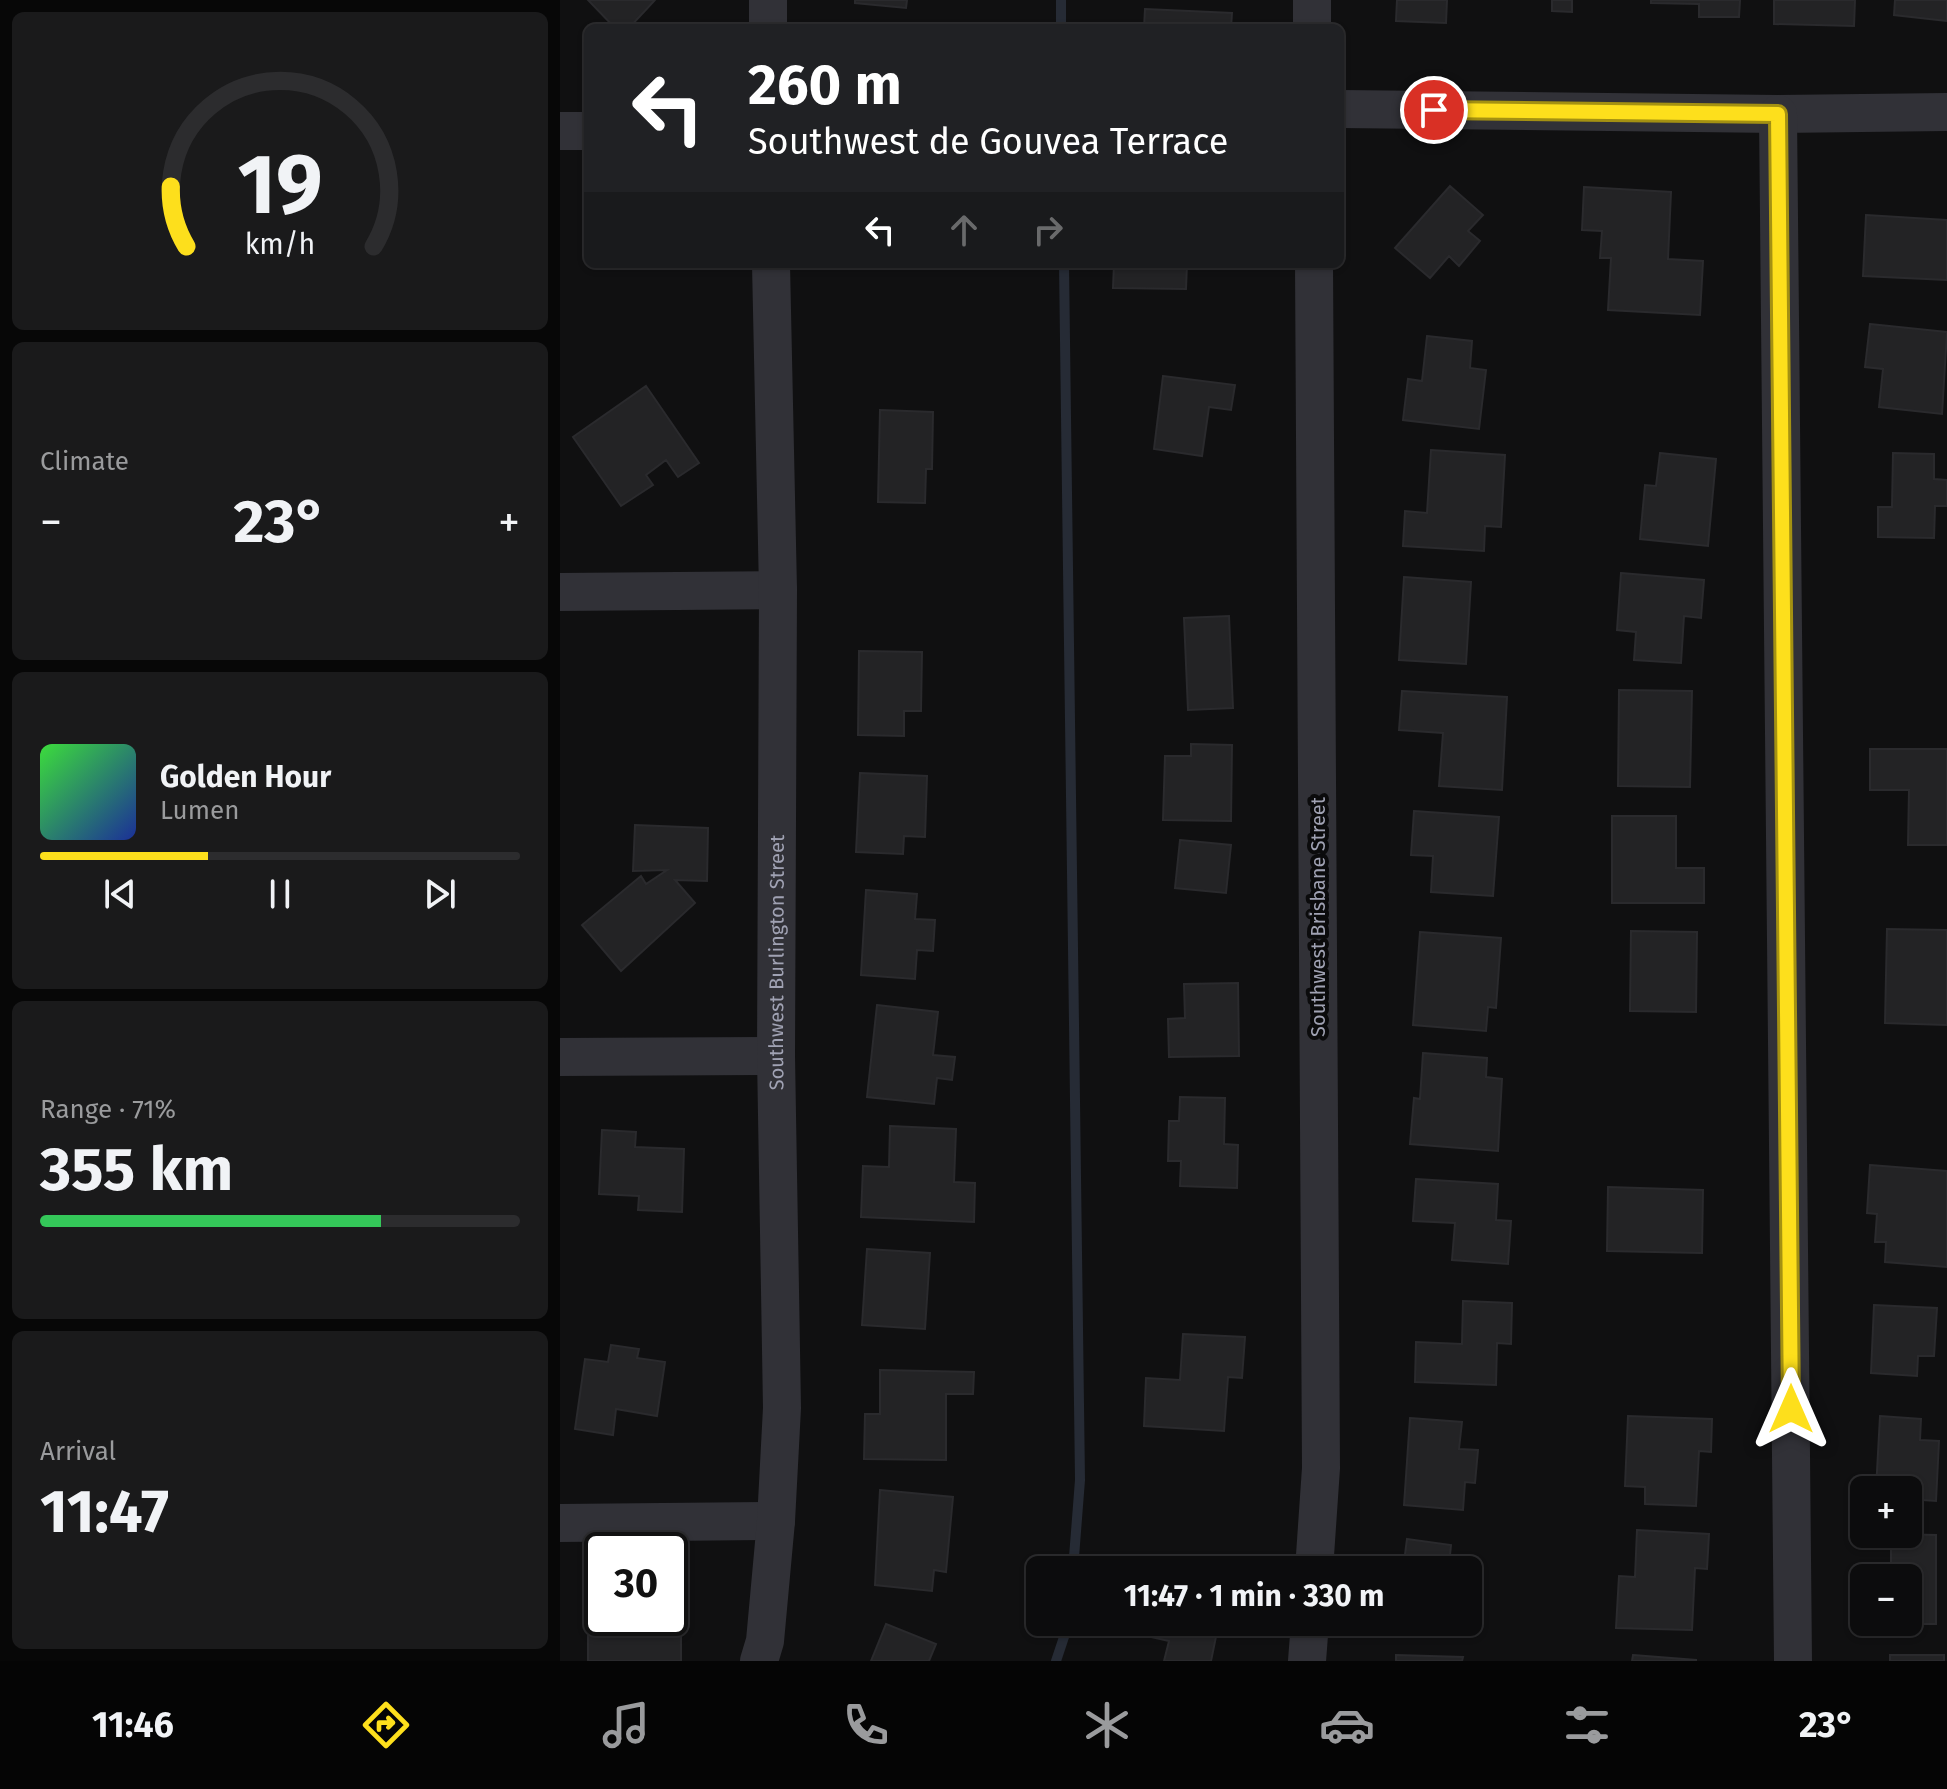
<!DOCTYPE html>
<meta charset="utf-8">
<style>
:root{--surface:#0c0c0d;--page:#1a1a1b;--text:#f1f3f6;--muted:#9a9b9d;--line:#2c2c2e;--accent:#fddf1c}
body{margin:0;font-family:"Fira Sans",sans-serif;background:var(--page);color:var(--text);height:100vh;display:flex;flex-direction:column;font-size:30px;white-space:nowrap}
*{box-sizing:border-box;margin:0}
p{font-size:26px;color:var(--muted)}
.icon{flex:none;width:44px;height:44px;fill:none;stroke:currentColor;stroke-width:2;stroke-linecap:round;stroke-linejoin:round}
.map{position:relative;flex:1;overflow:hidden}
.panel{display:flex;flex-direction:column;gap:12px;padding:12px;background:#070707;width:560px}
.panel>*{flex:none}
.guide{position:absolute;left:24px;top:24px;width:760px;height:244px;border-radius:12px;box-shadow:0 2px 6px #0004,0 0 0 2px var(--line);background:#202124;color:#fff;overflow:hidden}
.controls{position:absolute;left:1290px;top:1476px;display:grid;gap:16px}
.controls a{display:grid;place-items:center;width:72px;height:72px;border-radius:12px;background:var(--surface);box-shadow:0 2px 6px #0004,0 0 0 2px var(--line);font-size:40px}
.speed{position:absolute;left:24px;top:1532px;display:flex;gap:16px;font-size:40px;font-weight:700;text-align:center}
.speed>*{display:grid;place-content:center;width:104px;height:104px;border-radius:50%;background:var(--surface);box-shadow:0 2px 6px #0004,0 0 0 2px var(--line);line-height:1}
.speed .limit{border:4px solid #111;border-radius:12px;background:#fff;color:#111}
.pin{position:absolute;display:grid;place-items:center;width:68px;height:68px;color:#fff;margin:-34px;border:4px solid #fff;border-radius:50%;box-shadow:0 2px 8px #0007}
.me{position:absolute;width:88px;margin:-44px;rotate:0deg;stroke-linejoin:round;filter:drop-shadow(0 0 6px #0008)}
.turn{display:flex;align-items:center;gap:28px;height:168px;padding:0 32px;font-size:36px}
.turn .icon{width:104px;height:104px;stroke-width:2.5}
.turn b{display:block;font-size:56px;line-height:68px}
.lanes{display:flex;align-items:center;height:76px;padding:0 32px;background:#0003;justify-content:center;gap:40px;direction:ltr}
.lanes .off{opacity:.35}
.big{font-size:60px;font-weight:700;line-height:1.1}
.panel .widget{flex:1;display:flex;flex-direction:column;justify-content:center;gap:12px;min-width:0;padding:0 28px;border-radius:12px;background:var(--page)}
.panel .dial{align-items:center;gap:0}
.dial svg{height:208px;overflow:visible;fill:none;stroke:var(--line);stroke-width:7;stroke-linecap:round;text-anchor:middle}
.dial text{fill:var(--text);stroke:none}
.song{display:flex;align-items:center;gap:24px}
.cover{width:96px;height:96px;border-radius:12px;background:linear-gradient(135deg,hsl(120 70% 55%),hsl(230 70% 35%))}
.played{height:8px;border-radius:4px;background:linear-gradient(90deg,var(--accent) 35%,var(--line) 35%)}
.keys{display:flex;justify-content:space-around;direction:ltr}
.heat{display:flex;justify-content:space-between;align-items:center;font-size:44px;direction:ltr}
.charge{height:12px;border-radius:6px;background:linear-gradient(90deg,#34c759 71%,var(--line) 0)}
.trip{position:absolute;left:466px;top:1556px;width:456px;height:80px;border-radius:12px;background:var(--surface);box-shadow:0 2px 6px #0004,0 0 0 2px var(--line);font-weight:700;line-height:80px;text-align:center}
.menu{display:flex;height:128px;justify-content:space-around;align-items:center;background:#050505;color:var(--muted)}
.menu .icon{width:56px;height:56px}
.menu .selected{color:var(--accent)}
.menu b{font-size:36px;color:var(--text)}
main{display:flex;flex:1;min-height:0}
.map>svg:first-child{display:block}
.lines{fill:none;stroke-linecap:round;stroke-linejoin:round}
.stream{stroke:#262b35;stroke-width:10}
.building{fill:#232325;stroke:#2a2a2d;stroke-width:2}
.minor{stroke:#313137;stroke-width:38}
.route-casing{stroke:#a49112;stroke-width:20}
.route{stroke:#fddf1c;stroke-width:14}
.labels{text-anchor:middle;stroke-width:8;stroke-linejoin:round;paint-order:stroke}
.street-label{font-size:20px;fill:#a0a2b3;stroke:#0b0b0c}
</style>
<main>
<section class="panel">
<div class="widget dial"><svg viewBox="0 0 100 80">
<path d="M14 69A42 42 0 1 1 86 69"/>
<path d="M14 69A42 42 0 0 1 8 46" stroke="#fddf1c"/>
<text x="50" y="56" font-size="32" font-weight="700">19</text>
<text x="50" y="72" font-size="11">km/h</text>
</svg></div>
<div class="widget"><p>Climate</p>
<div class="heat"><a>−</a><b class="big">23°</b><a>+</a></div>
</div>
<div class="widget">
<div class="song"><i class="cover"></i><div><b>Golden Hour</b><p>Lumen</p></div></div>
<div class="played"></div>
<div class="keys"><svg class="icon" aria-label="previous" viewBox="0 0 24 24"><path d="M18 5L8 12l10 7zM5 5v14"/></svg><svg class="icon" aria-label="pause" viewBox="0 0 24 24"><path d="M8 5v14M16 5v14"/></svg><svg class="icon" aria-label="next" viewBox="0 0 24 24"><path d="M6 5l10 7-10 7zM19 5v14"/></svg></div>
</div>
<div class="widget"><p>Range · 71%</p><b class="big">355 km</b><div class="charge"></div></div>
<div class="widget"><p>Arrival</p><b class="big">11:47</b></div>
</section>
<div class="map">
<svg width="1387" height="1661" viewBox="0 0 1387 1661">
<rect width="100%" height="100%" fill="#101011"/>
<g class="lines">
<!-- stream -->
<path class="stream" d="M501 0V28
M504 264 520 1480 513 1570
M496 1661 509 1622"/>
</g>
<!-- building -->
<path class="building" d="M28 0H95L69 28H55Z
M295 0H347L346 8 295 3Z
M837 0H887L886 23 836 21Z
M992 0H1012V12L992 11Z
M1091 0H1180L1179 17H1139V4L1091 3Z
M1214 0H1295L1294 26 1214 24Z
M1335 0H1387V21L1334 15Z
M585 9 672 13 671 28H584Z
M890 186 923 215 908 231 920 241 899 266 889 256 870 278 835 248Z
M1024 187 1111 192 1108 259 1143 261 1140 315 1048 310 1051 258H1040L1042 231 1022 230Z
M1306 215 1387 220V280L1303 276Z
M554 264H627L626 289 553 288Z
M1310 324 1387 332 1382 414 1319 407 1323 369 1305 367Z
M867 336 912 341 910 368 926 370 919 429 843 420 848 379 862 381Z
M603 376 675 385 671 410 649 407 642 456 594 449Z
M86 386 139 463 118 477 106 460 86 475 93 485 61 506 13 437Z
M320 410 373 412 372 469H366L365 503 318 502Z
M871 450 945 455 941 527 925 526 924 551 843 546 845 511 867 513Z
M1100 453 1156 459 1148 546 1080 539 1085 485 1096 486Z
M1333 453 1374 454V479L1387 480V506H1375L1374 538 1318 537V507H1332Z
M1061 573 1144 580 1141 618 1124 616 1121 663 1074 660 1076 632 1057 630Z
M844 577 911 582 906 664 839 660Z
M669 616 673 708 628 710 624 618Z
M299 651 362 652 361 711H344V736L298 735Z
M1059 690 1132 691 1130 787 1058 786Z
M842 691 947 697 942 790 879 786 883 733 839 730Z
M631 744 672 745 671 821 603 820 605 756H631Z
M1310 749H1387V845H1348L1349 790H1310Z
M300 773 367 776 365 837 344 836 343 854 296 852Z
M854 811 939 817 933 896 871 892 873 856 851 855Z
M1052 816H1116V868H1144V903H1052Z
M75 825 148 828 147 881 115 880 135 903 61 971 22 925 81 876 86 884 107 870 73 871Z
M620 840 671 845 666 893 615 888Z
M306 890 357 894 355 919 375 920 373 951 357 950 355 979 301 975Z
M1327 929 1387 930V1025L1325 1023Z
M1071 931 1137 932 1136 1012 1070 1011Z
M860 932 941 938 936 1008 928 1007 926 1031 853 1025Z
M678 983 679 1056 609 1057 608 1019 625 1018 624 984Z
M317 1005 378 1012 373 1055 395 1057 392 1080 377 1078 374 1104 307 1097Z
M863 1053 927 1058 926 1077 942 1079 938 1151 850 1144 854 1098 860 1099Z
M620 1097 665 1098 664 1144 678 1145 677 1188 620 1186 621 1161H608L609 1121H619Z
M330 1126 396 1129 394 1182 415 1183 414 1222 301 1217 303 1166 329 1167Z
M42 1130 76 1132 75 1147 124 1149 122 1212 78 1210 79 1196 39 1194Z
M1310 1165 1387 1171V1267L1325 1262 1326 1242H1315L1317 1214 1307 1213Z
M856 1179 938 1184 936 1220 951 1221 948 1264 892 1260 895 1223 853 1221Z
M1048 1187 1143 1190 1142 1253 1047 1251Z
M307 1249 370 1253 365 1329 302 1325Z
M903 1301 952 1303 951 1344 937 1343 936 1385 855 1382 856 1342 902 1344Z
M1314 1305 1377 1308 1374 1356H1358L1357 1376 1311 1373Z
M623 1334 685 1337 682 1378 668 1377 664 1431 584 1426 586 1378 620 1380Z
M51 1345 79 1349 77 1358 105 1362 97 1416 56 1409 53 1435 15 1429 25 1359 48 1362Z
M320 1370 414 1372 413 1394H386V1460L304 1459 305 1414H320Z
M1068 1416 1152 1419 1151 1452 1139 1451 1136 1506 1085 1504V1487L1065 1486Z
M1320 1416 1361 1419 1360 1440 1379 1441 1376 1501 1348 1499V1490H1316Z
M850 1418 902 1422 899 1449 918 1450 915 1483 905 1482 903 1510 844 1505Z
M320 1490 393 1497 386 1572 374 1570 372 1591 315 1585Z
M1077 1530 1149 1534 1147 1569 1135 1568 1132 1630 1056 1628 1059 1576 1075 1577Z
M1331 1534 1376 1535V1624H1322L1348 1622V1578H1331Z
M847 1539 891 1545 889 1565 907 1570H843Z
M110 1596H121V1661H28V1604H42V1618H110Z
M594 1622H659L651 1661H604L609 1641 591 1637Z
M836 1622H883L882 1632Z
M326 1624 376 1644 369 1661H311Z
M836 1655 903 1657 902 1661H836Z
M1073 1655 1136 1660V1661H1072Z
M1330 1655H1384V1661H1330Z"/>
<g class="lines">
<!-- minor -->
<g class="minor">
<path d="M208 0V28"/>
<path d="M752 0V28"/>
<path d="M780 109 1218 114 1387 112"/>
<path d="M1218 114 1233 1661"/>
<path d="M0 131H28"/>
<path d="M0 592 218 590"/>
<path d="M0 1057 216 1056"/>
<path d="M0 1523 216 1521"/>
<path d="M754 1570 761 1468 754 264"/>
<path id="s1" d="M199 1661 205 1641 216 1521 222 1408 216 1056 218 590 211 264"/>
<path d="M747 1661 750 1622"/>
</g>
</g>
<g class="lines">
<defs>
<path id="route" d="M874 110 1218 114 1231 1409"/>
</defs>
<!-- route casing -->
<use href="#route" class="route-casing"/>
<!-- route -->
<use href="#route" class="route"/>
</g>
<g class="labels">
<!-- street labels -->
<g class="street-label">
<text transform="translate(758 917) rotate(-90)" y="7">Southwest Brisbane Street</text>
<text dy="7" stroke="none"><textPath href="#s1" startOffset="700">Southwest Burlington Street</textPath></text>
</g>
</g>
</svg>
<div class="controls">
<a>+</a>
<a>−</a>
</div>
<div class="speed"><div class="limit">30</div></div>
<div class="pin" style="left:874px;top:110px;background:#d93025"><svg class="icon" aria-label="arrive" viewBox="0 0 24 24"><path d="M6 21V4h12l-3 4 3 4H6"/></svg></div>
<svg class="me" style="left:1231px;top:1409px" viewBox="-20 -20 40 40"><path d="M0-17L14 15 0 8-14 15z" fill="#fddf1c" stroke="#fff" stroke-width="4"/></svg>
<div class="trip">11:47 · 1 min · 330 m</div>
<div class="guide">
<div class="turn"><svg class="icon" aria-label="left" viewBox="0 0 24 24"><path d="M17 20v-9H6M10 6l-5 5 5 5"/></svg><div><b>260 m</b>Southwest de Gouvea Terrace</div></div>
<div class="lanes"><svg class="icon" aria-label="left" viewBox="0 0 24 24"><path d="M17 20v-9H6M10 6l-5 5 5 5"/></svg><svg class="icon off" aria-label="ahead" viewBox="0 0 24 24"><path d="M12 20V5M6 11l6-6 6 6"/></svg><svg class="icon off" aria-label="right" viewBox="0 0 24 24"><path d="M7 20v-9h11M14 6l5 5-5 5"/></svg></div>
</div>
</div>
</main>
<nav class="menu">
<b>11:46</b>
<svg class="icon selected" aria-label="directions" viewBox="0 0 24 24"><path d="M12 3l9 9-9 9-9-9zM9 14v-3h6M13 9l2 2-2 2"/></svg>
<svg class="icon" aria-label="music" viewBox="0 0 24 24"><path d="M9 18V5l10-2v13"/><circle cx="6" cy="18" r="3"/><circle cx="16" cy="16" r="3"/></svg>
<svg class="icon" aria-label="phone" viewBox="0 0 24 24"><path d="M5 4h4l2 5-3 2q2 4 5 5l2-3 5 2v4C11 20 4 13 5 4z"/></svg>
<svg class="icon" aria-label="climate" viewBox="0 0 24 24"><path d="M12 3v18M4 7l16 10M4 17L20 7"/></svg>
<svg class="icon" aria-label="car" viewBox="0 0 24 24"><path d="M5 17H2v-5l4-1 3-4h7l3 4 3 1v5h-3M9 17h6M6 11h13"/><circle cx="7" cy="17" r="2"/><circle cx="17" cy="17" r="2"/></svg>
<svg class="icon" aria-label="filters" viewBox="0 0 24 24"><path d="M4 7h16M4 17h16"/><circle cx="9" cy="7" r="2"/><circle cx="15" cy="17" r="2"/></svg>
<b>23°</b>
</nav>
